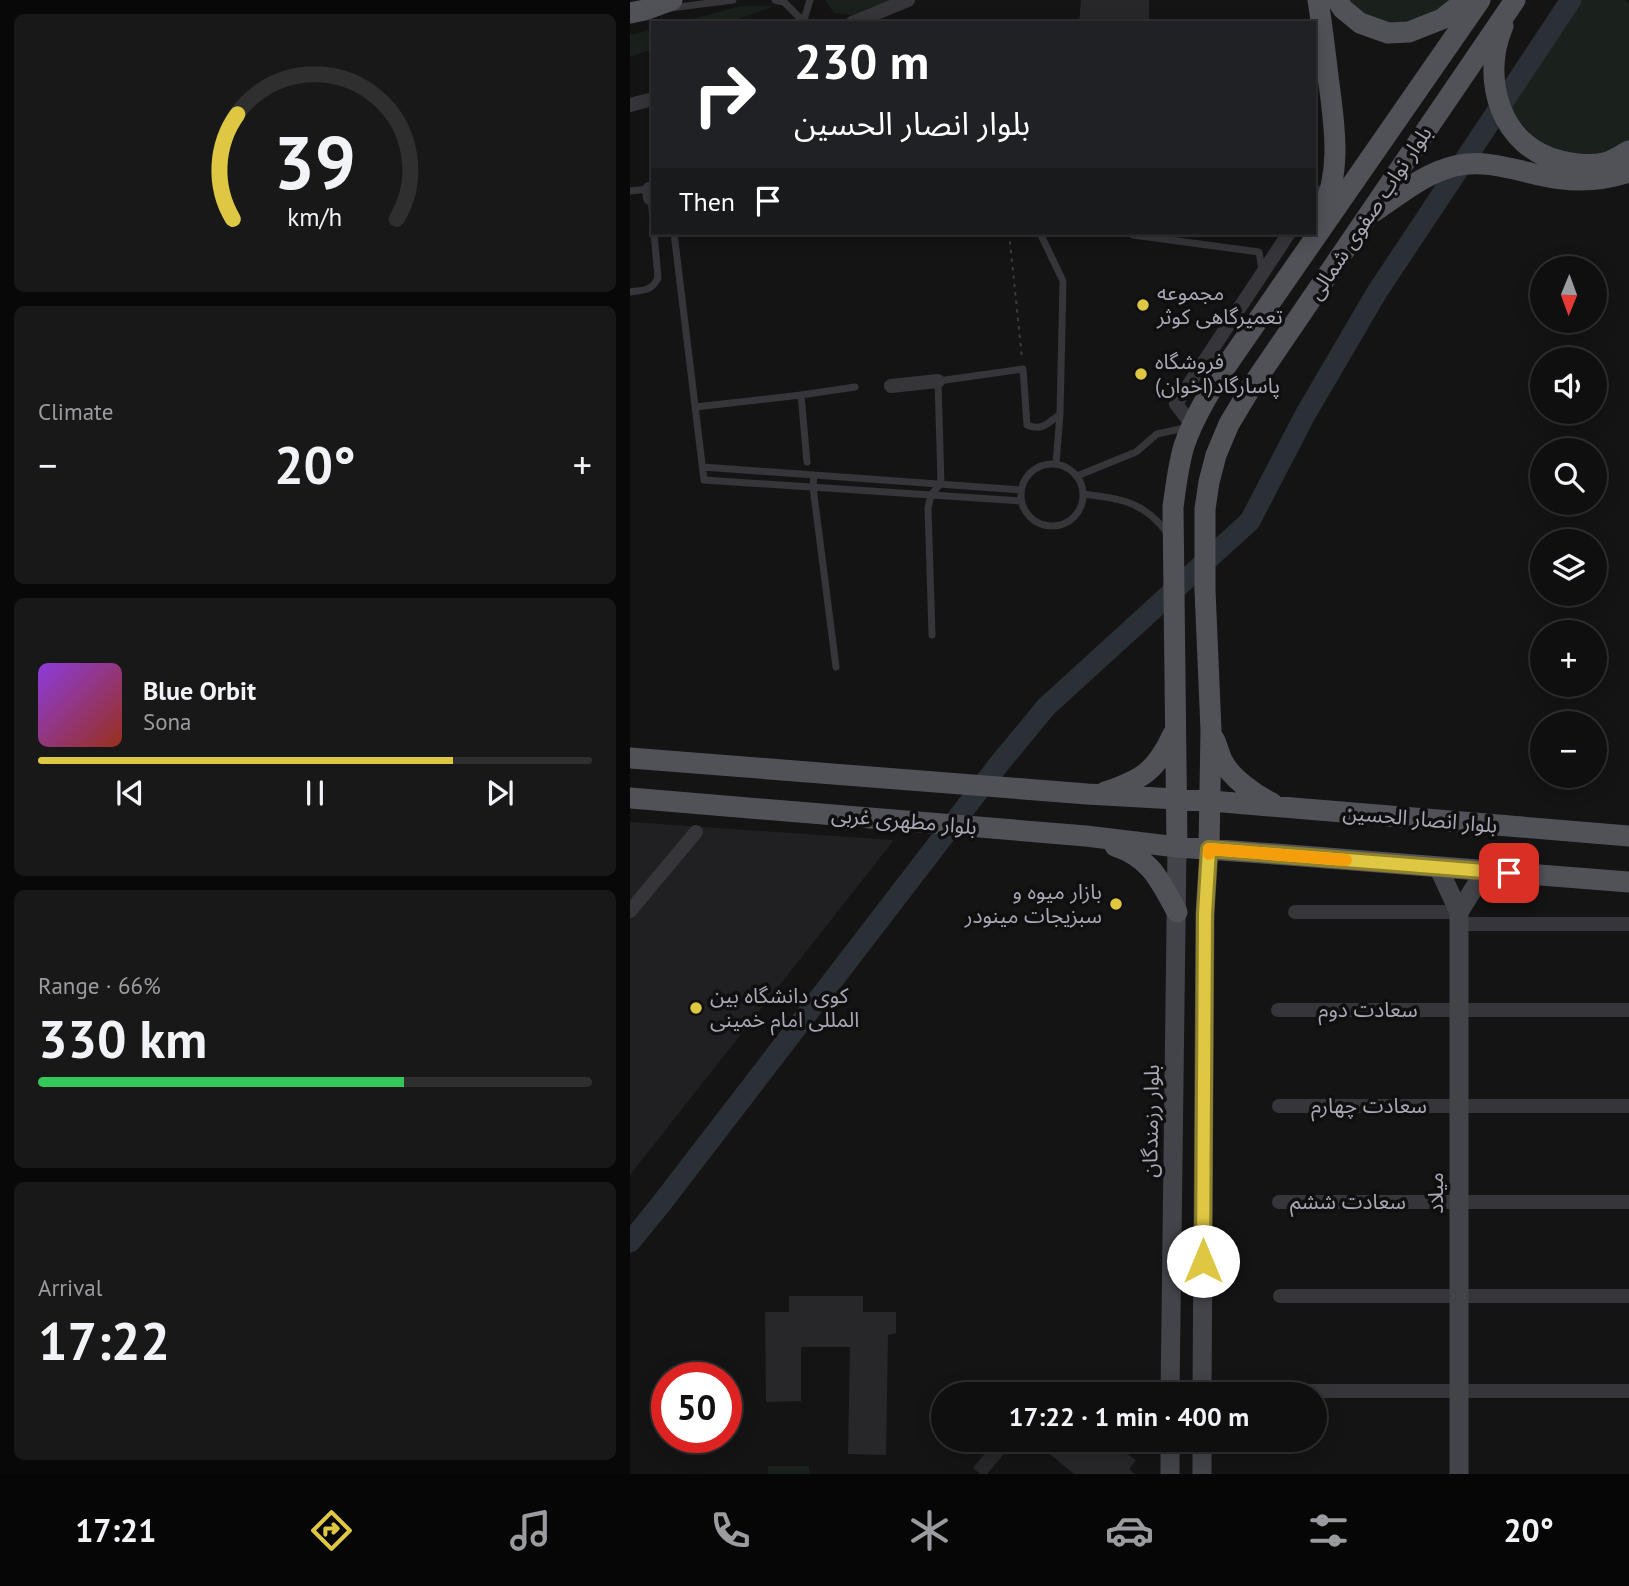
<!DOCTYPE html>
<meta charset="utf-8">
<style>
:root{--surface:#0f0f10;--page:#181819;--text:#f1f3f6;--muted:#9b9c9f;--line:#2f2f30;--accent:#dec743}
body{margin:0;font-family:"PT Sans","Noto Sans Arabic",sans-serif;background:var(--page);color:var(--text);height:100vh;display:flex;flex-direction:column;font-size:26px;white-space:nowrap}
*{box-sizing:border-box;margin:0}
p{font-size:23px;color:var(--muted)}
.icon{flex:none;width:38px;height:38px;fill:none;stroke:currentColor;stroke-width:2;stroke-linecap:round;stroke-linejoin:round}
.map{position:relative;flex:1;overflow:hidden}
.side{display:flex;flex-direction:column;gap:14px;padding:14px;background:#080809;width:630px}
.side>*{flex:none}
.banner{position:absolute;left:21px;top:21px;width:665px;height:214px;border-radius:0px;box-shadow:0 4px 18px #0003,0 0 0 2px var(--line);background:#202124;color:#fff;overflow:hidden}
.needle{width:46px;rotate:181deg}
.tools{position:absolute;left:900px;top:256px;display:grid;gap:14px}
.tools a{display:grid;place-items:center;width:77px;height:77px;border-radius:50%;background:var(--surface);box-shadow:0 4px 18px #0003,0 0 0 2px var(--line);font-size:35px}
.speed{position:absolute;left:21px;top:1362px;display:flex;gap:14px;font-size:35px;font-weight:700;text-align:center}
.speed>*{display:grid;place-content:center;width:91px;height:91px;border-radius:50%;background:var(--surface);box-shadow:0 4px 18px #0003,0 0 0 2px var(--line);line-height:1}
.speed .limit{border:10px solid #d22;background:#fff;color:#111}
.pin{position:absolute;display:grid;place-items:center;width:60px;height:60px;color:#fff;margin:-30px;border-radius:14px;box-shadow:0 4px 10px #0006}
.me{position:absolute;width:77px;margin:-38px;rotate:0deg;stroke-linejoin:round;filter:drop-shadow(0 0 5px #0008)}
.turn{display:flex;align-items:center;gap:24px;height:147px;padding:0 28px;font-size:32px}
.turn .icon{width:91px;height:91px;stroke-width:2.5}
.turn b{display:block;font-size:49px;line-height:60px}
.then{display:flex;align-items:center;height:66px;padding:0 28px;background:#0003;gap:14px;font-size:26px}
.big{font-size:52px;font-weight:600;line-height:1.1}
.side .card{flex:1;display:flex;flex-direction:column;justify-content:center;gap:10px;min-width:0;padding:0 24px;border-radius:10px;background:var(--page)}
.side .dial{align-items:center;gap:0}
.dial svg{height:182px;overflow:visible;fill:none;stroke:var(--line);stroke-width:7;stroke-linecap:round;text-anchor:middle}
.dial text{fill:var(--text);stroke:none}
.song{display:flex;align-items:center;gap:21px}
.cover{width:84px;height:84px;border-radius:10px;background:linear-gradient(135deg,hsl(270 70% 55%),hsl(10 70% 35%))}
.played{height:7px;border-radius:4px;background:linear-gradient(90deg,var(--accent) 75%,var(--line) 75%)}
.keys{display:flex;justify-content:space-around;direction:ltr}
.heat{display:flex;justify-content:space-between;align-items:center;font-size:38px;direction:ltr}
.charge{height:10px;border-radius:5px;background:linear-gradient(90deg,#34c759 66%,var(--line) 0)}
.trip{position:absolute;left:301px;top:1382px;width:396px;height:70px;border-radius:35px;background:var(--surface);box-shadow:0 4px 18px #0003,0 0 0 2px var(--line);font-weight:600;line-height:70px;text-align:center}
.dock{display:flex;height:112px;justify-content:space-around;align-items:center;background:#060606;color:var(--muted)}
.dock .icon{width:49px;height:49px}
.dock .current{color:var(--accent)}
.dock b{font-size:32px;color:var(--text)}
main{display:flex;flex:1;min-height:0}
.map>svg:first-child{display:block}
.built{fill:#202022}
.green{fill:#1a201c}
.lines{fill:none;stroke-linecap:round;stroke-linejoin:round}
.river{stroke:#2b3037;stroke-width:21}
.building{fill:#272729}
.path{stroke:#3b3c41;stroke-width:2;stroke-dasharray:3.5 5;stroke-linecap:butt}
.lane{stroke:#35353a;stroke-width:7}
.street{stroke:#35353a;stroke-width:14}
.secondary{stroke:#43444a;stroke-width:19}
.primary{stroke:#515258;stroke-width:21}
.route-casing{stroke:#90812c;stroke-width:18}
.route{stroke:#dec743;stroke-width:12}
.slow{stroke:#f59e0b;stroke-width:12}
.poi-dot{fill:#dec743;stroke:#0f0f10;stroke-width:2.5}
.labels{text-anchor:middle;stroke-width:7;stroke-linejoin:round;paint-order:stroke}
.street-label{font-size:21px;fill:#a7a8b4;stroke:#0f0f10}
.poi-label{font-size:21px;fill:#a7a8b4;stroke:#0f0f10;text-anchor:start}
</style>
<main>
<section class="side">
<div class="card dial"><svg viewBox="0 0 100 80">
<path d="M14 69A42 42 0 1 1 86 69"/>
<path d="M14 69A42 42 0 0 1 16 23" stroke="#dec743"/>
<text x="50" y="56" font-size="32" font-weight="700">39</text>
<text x="50" y="72" font-size="11">km/h</text>
</svg></div>
<div class="card"><p>Climate</p>
<div class="heat"><a>−</a><b class="big">20°</b><a>+</a></div>
</div>
<div class="card">
<div class="song"><i class="cover"></i><div><b>Blue Orbit</b><p>Sona</p></div></div>
<div class="played"></div>
<div class="keys"><svg class="icon" aria-label="previous" viewBox="0 0 24 24"><path d="M18 5L8 12l10 7zM5 5v14"/></svg><svg class="icon" aria-label="pause" viewBox="0 0 24 24"><path d="M8 5v14M16 5v14"/></svg><svg class="icon" aria-label="next" viewBox="0 0 24 24"><path d="M6 5l10 7-10 7zM19 5v14"/></svg></div>
</div>
<div class="card"><p>Range · 66%</p><b class="big">330 km</b><div class="charge"></div></div>
<div class="card"><p>Arrival</p><b class="big">17:22</b></div>
</section>
<div class="map">
<svg width="999" height="1474" viewBox="0 0 999 1474">
<rect width="100%" height="100%" fill="#141415"/>
<!-- built -->
<path class="built" d="M0 822 264 840 0 1175Z"/>
<!-- green -->
<path class="green" d="M195 0H260L222 15 204 13Z
M711 0H825L813 10 759 30Z
M941 0H995L999 3V143L973 156 953 158 911 146 873 102Z
M111 6H144L98 23H47Z
M23 29V49L0 57V35Z
M138 1466H179V1474H138Z"/>
<g class="lines">
<!-- river -->
<path class="river" d="M0 1242 31 1204 369 764 416 707 620 521 675 415 747 292 941 0"/>
</g>
<!-- building -->
<path class="building" d="M451 0H519V23H449Z
M159 1296H233V1312H266V1333L258 1335 256 1455 218 1454 220 1347H171V1401L136 1402 135 1312H159Z
M366 1440H386L357 1474H350L343 1468Z
M403 1440H481L490 1447 492 1445 499 1451 497 1454 506 1460 499 1469 505 1474H444Z"/>
<g class="lines">
<!-- path -->
<path class="path" d="M379 233 392 358"/>
<!-- lane -->
<path class="lane" d="M145 0 154 2 173 21
M41 8 103 0
M173 23 180 0
M0 191 19 189
M21 198 23 222
M44 233 74 480 391 501
M410 233 433 281 430 414 426 464
M503 235 629 252 632 270
M0 292C13 290 22 291 28 278L24 233
M65 407 171 395
M177 462 171 395 225 387
M391 495a31 31 0 1 1 62 0a31 31 0 1 1-62 0Z
M73 467 391 490
M184 475 183 487 206 667
M447 476 506 452 527 434 559 427
M453 494C491 499 514 501 538 534
M302 635 298 508 301 495 311 483 308 381 393 369 397 425C412 432 419 422 430 414"/>
<!-- street -->
<path class="street" d="M222 23 278 0
M0 105 23 99
M19 189 20 198
M684 195 686 192
M261 386 308 381
M563 426 546 404 659 233
M0 911 66 832
M665 912H829
M829 924H999
M648 1010H999
M649 1106H999
M649 1202H999
M650 1296H999
M651 1391H999"/>
<!-- secondary -->
<path class="secondary" d="M808 867 829 912V1474
M829 912 855 871
M540 1395 547 847
M572 1395 575 914 579 849
M540 1440V1474
M572 1440V1474"/>
<!-- primary -->
<path class="primary" d="M688 0C692 25 695 51 698 76 704 123 713 170 691 215
M707 0 713 9 730 23 758 33 779 32 812 19 836 0
M0 13 15 10 42 0
M873 26C850 79 871 148 931 161 944 164 961 166 974 163 983 161 991 155 999 151
M745 211C770 194 795 173 825 166 853 159 882 169 909 175 939 182 970 182 999 172
M584 739C587 745 589 753 592 760 601 778 625 795 642 803
M0 758 457 794 581 801 999 836
M475 792C512 780 527 770 543 734
M0 798 456 836 547 847 659 855 999 882
M485 846C521 858 530 881 547 912
M547 847 543 507C546 486 548 466 554 446 563 419 578 395 592 372L850 0
M579 849 581 730 575 590V509L579 482 586 455 599 424 620 389 885 0"/>
</g>
<g class="lines">
<defs>
<path id="route" d="M573 1261 575 914 579 849 879 873"/>
</defs>
<!-- route casing -->
<use href="#route" class="route-casing"/>
<!-- route -->
<use href="#route" class="route"/>
<!-- slow -->
<path class="slow" d="M579 854V849L716 860"/>
</g>
<!-- markers -->
<g class="poi-dot">
<circle cx="513" cy="305" r="7"/>
<circle cx="511" cy="374" r="7"/>
<circle cx="486" cy="904" r="7"/>
<circle cx="66" cy="1008" r="7"/>
</g>
<g class="labels">
<!-- street labels -->
<g class="street-label">
<text transform="translate(740 213) rotate(-56)" y="7">بلوار نواب صفوی شمالی</text>
<text transform="translate(790 819) rotate(5)" y="7">بلوار انصار الحسین</text>
<text transform="translate(274 821) rotate(5)" y="7">بلوار مطهری غربی</text>
<text x="738" y="1017">سعادت دوم</text>
<text x="739" y="1113">سعادت چهارم</text>
<text transform="translate(521 1121) rotate(-89)" y="7">بلوار رزمندگان</text>
<text transform="translate(806 1193) rotate(-90)" y="7">میلاد</text>
<text x="718" y="1209">سعادت ششم</text>
</g>
<!-- poi labels -->
<g class="poi-label">
<text x="527" y="300">مجموعه<tspan x="527" dy="24">تعمیرگاهی کوثر</tspan></text>
<text x="525" y="369">فروشگاه<tspan x="525" dy="24">پاسارگاد(اخوان)</tspan></text>
<text x="472" y="899" text-anchor="end">بازار میوه و<tspan x="472" dy="24">سبزیجات مینودر</tspan></text>
<text x="80" y="1003">کوی دانشگاه بین<tspan x="80" dy="24">المللی امام خمینی</tspan></text>
</g>
</g>
</svg>
<div class="tools">
<a><svg class="needle" viewBox="-14 -14 28 28"><path d="M0-13l5 13h-10z" fill="#e53935"/><path d="M0 13l5-13h-10z" fill="#9b9c9f"/></svg></a>
<a><svg class="icon" aria-label="sound" viewBox="0 0 24 24"><path d="M4 9h4l5-4v14l-5-4H4zM17 9q2 3 0 6"/></svg></a>
<a><svg class="icon" aria-label="search" viewBox="0 0 24 24"><circle cx="10" cy="10" r="6"/><path d="M15 15l6 6"/></svg></a>
<a><svg class="icon" aria-label="layers" viewBox="0 0 24 24"><path d="M12 4l9 5-9 5-9-5zM3 14l9 5 9-5"/></svg></a>
<a>+</a>
<a>−</a>
</div>
<div class="speed"><div class="limit">50</div></div>
<div class="pin" style="left:879px;top:873px;background:#d93025"><svg class="icon" aria-label="arrive" viewBox="0 0 24 24"><path d="M6 21V4h12l-3 4 3 4H6"/></svg></div>
<svg class="me" style="left:573px;top:1261px" viewBox="-20 -20 40 40"><circle r="19" fill="#fff"/><path d="M0-13L10 11 0 6-10 11z" fill="#dec743"/></svg>
<div class="trip">17:22 · 1 min · 400 m</div>
<div class="banner">
<div class="turn"><svg class="icon" aria-label="right" viewBox="0 0 24 24"><path d="M7 20v-9h11M14 6l5 5-5 5"/></svg><div><b>230 m</b>بلوار انصار الحسین</div></div>
<div class="then">Then<svg class="icon" aria-label="arrive" viewBox="0 0 24 24"><path d="M6 21V4h12l-3 4 3 4H6"/></svg></div>
</div>
</div>
</main>
<nav class="dock">
<b>17:21</b>
<svg class="icon current" aria-label="directions" viewBox="0 0 24 24"><path d="M12 3l9 9-9 9-9-9zM9 14v-3h6M13 9l2 2-2 2"/></svg>
<svg class="icon" aria-label="music" viewBox="0 0 24 24"><path d="M9 18V5l10-2v13"/><circle cx="6" cy="18" r="3"/><circle cx="16" cy="16" r="3"/></svg>
<svg class="icon" aria-label="phone" viewBox="0 0 24 24"><path d="M5 4h4l2 5-3 2q2 4 5 5l2-3 5 2v4C11 20 4 13 5 4z"/></svg>
<svg class="icon" aria-label="climate" viewBox="0 0 24 24"><path d="M12 3v18M4 7l16 10M4 17L20 7"/></svg>
<svg class="icon" aria-label="car" viewBox="0 0 24 24"><path d="M5 17H2v-5l4-1 3-4h7l3 4 3 1v5h-3M9 17h6M6 11h13"/><circle cx="7" cy="17" r="2"/><circle cx="17" cy="17" r="2"/></svg>
<svg class="icon" aria-label="filters" viewBox="0 0 24 24"><path d="M4 7h16M4 17h16"/><circle cx="9" cy="7" r="2"/><circle cx="15" cy="17" r="2"/></svg>
<b>20°</b>
</nav>
